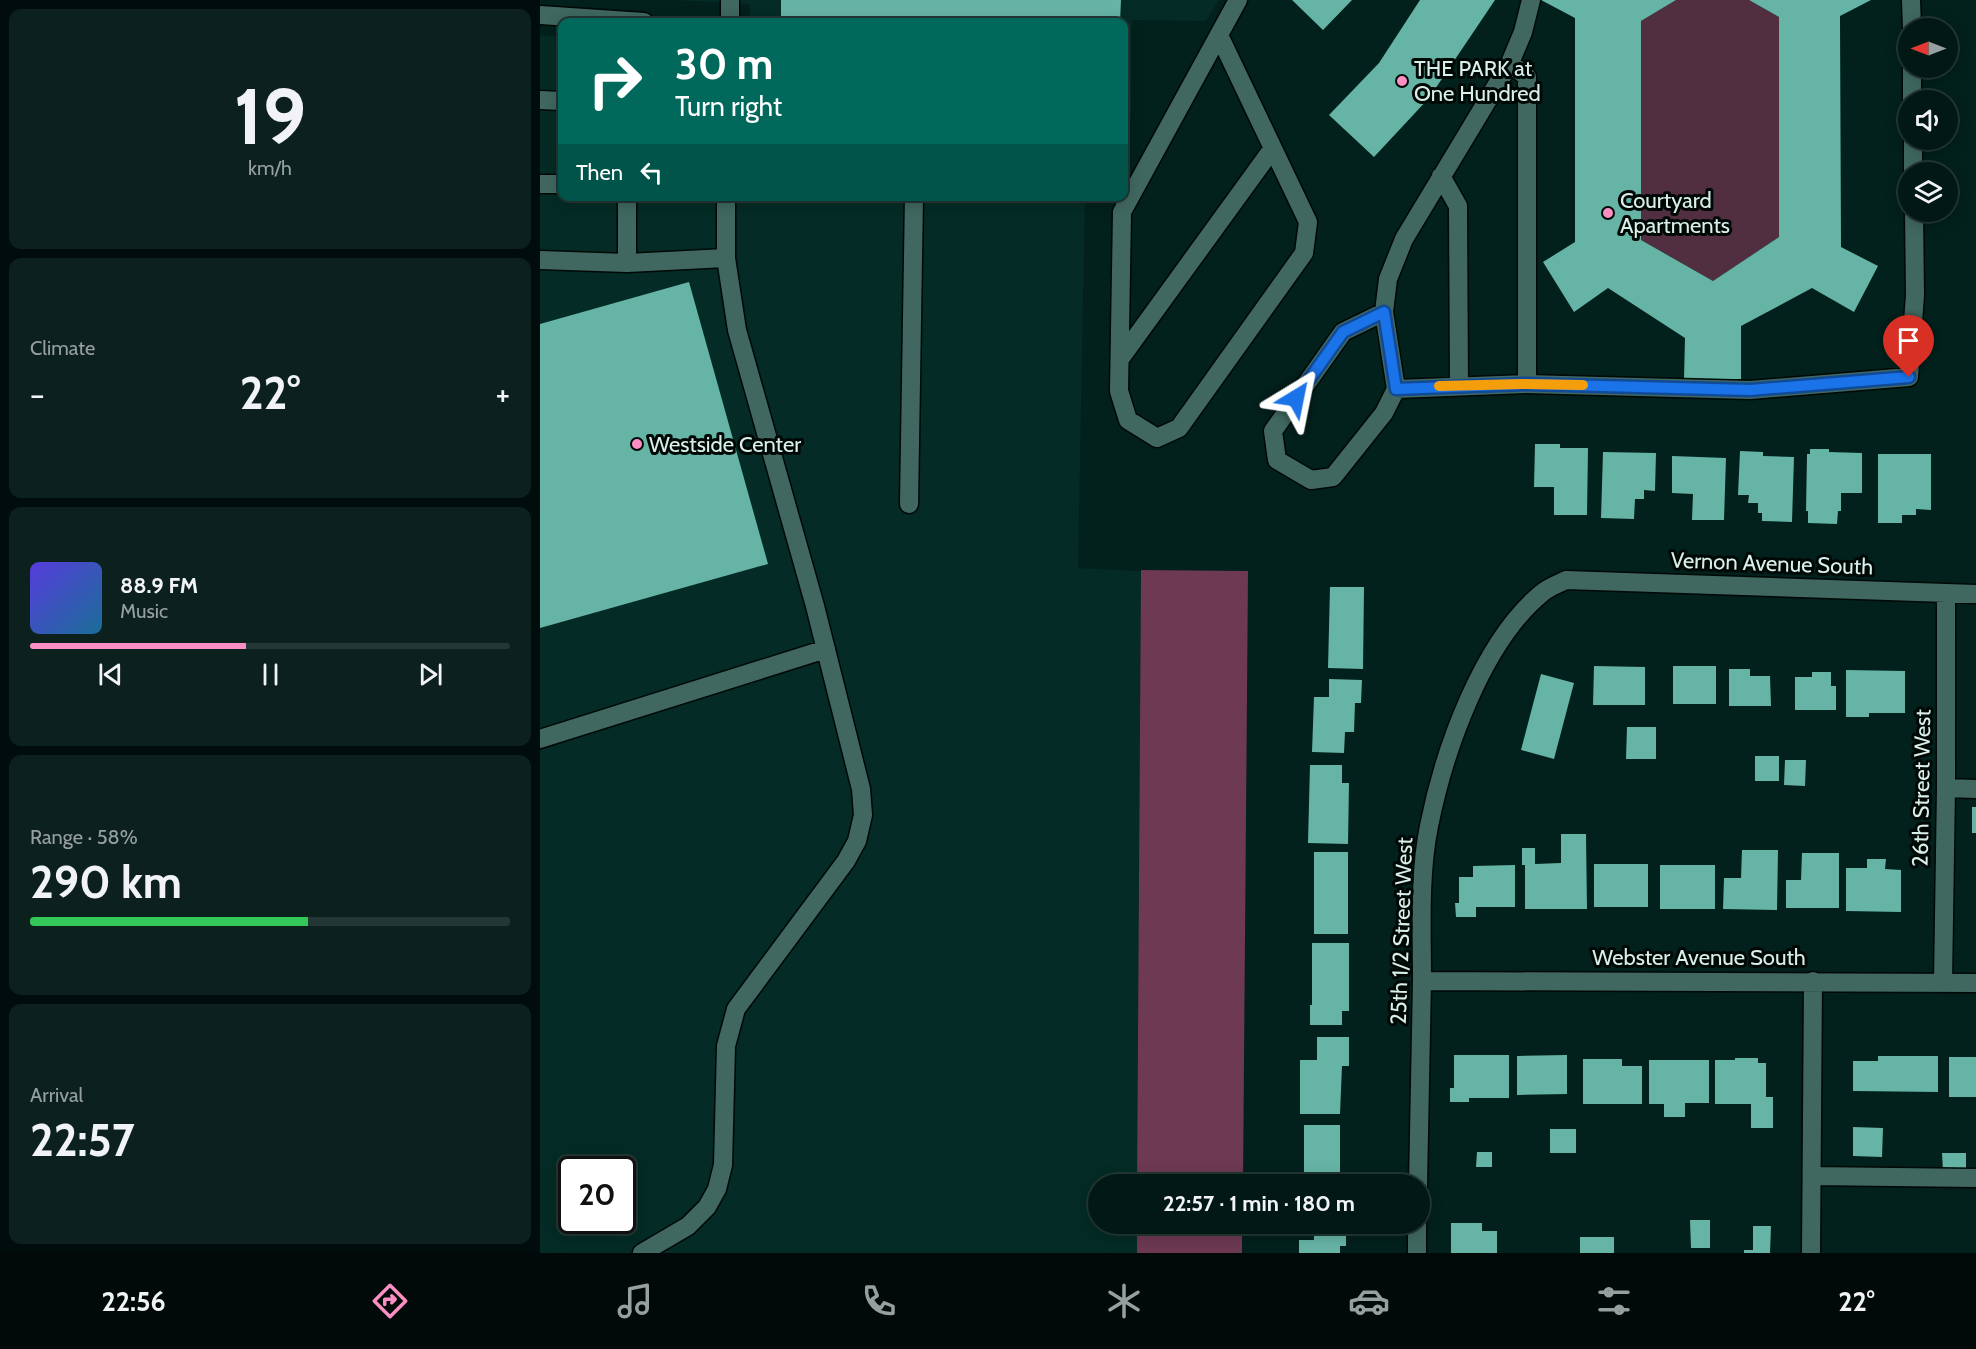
<!DOCTYPE html>
<meta charset="utf-8">
<style>
:root{--surface:#021815;--page:#0c211e;--text:#f1f3f6;--muted:#96a0a0;--line:#233734;--accent:#fb8fc4}
body{margin:0;font-family:Cabin,sans-serif;background:var(--page);color:var(--text);height:100vh;display:flex;flex-direction:column;font-size:22px;white-space:nowrap}
*{box-sizing:border-box;margin:0}
p{font-size:20px;color:var(--muted)}
.icon{flex:none;width:33px;height:33px;fill:none;stroke:currentColor;stroke-width:2;stroke-linecap:round;stroke-linejoin:round}
.map{position:relative;flex:1;overflow:hidden}
.sheet{display:flex;flex-direction:column;gap:9px;padding:9px;background:#010d0c;width:540px}
.sheet>*{flex:none}
.banner{position:absolute;left:18px;top:18px;width:570px;height:183px;border-radius:12px;box-shadow:0 3px 15px #0003,0 0 0 2px var(--line);background:#00695c;color:#fff;overflow:hidden}
.needle{width:39px;rotate:270deg}
.fabs{position:absolute;left:1358px;top:18px;display:grid;gap:12px}
.fabs a{display:grid;place-items:center;width:60px;height:60px;border-radius:50%;background:var(--surface);box-shadow:0 3px 15px #0003,0 0 0 2px var(--line);font-size:30px}
.speed{position:absolute;left:18px;top:1156px;display:flex;gap:12px;font-size:30px;font-weight:700;text-align:center}
.speed>*{display:grid;place-content:center;width:78px;height:78px;border-radius:50%;background:var(--surface);box-shadow:0 3px 15px #0003,0 0 0 2px var(--line);line-height:1}
.speed .limit{border:3px solid #111;border-radius:9px;background:#fff;color:#111}
.pin{position:absolute;display:grid;place-items:center;width:51px;height:51px;color:#fff;margin:-62px -26px;border-radius:50% 50% 50% 0;rotate:-45deg;box-shadow:0 0 6px #0007}
.pin .icon{rotate:45deg}
.me{position:absolute;width:66px;margin:-33px;rotate:35deg;stroke-linejoin:round;filter:drop-shadow(0 0 4px #0008)}
.turn{display:flex;align-items:center;gap:21px;height:126px;padding:0 18px;font-size:27px}
.turn .icon{width:78px;height:78px;stroke-width:2.5}
.turn b{display:block;font-size:42px;line-height:51px}
.then{display:flex;align-items:center;height:57px;padding:0 18px;background:#0003;gap:12px;font-size:22px}
.big{font-size:45px;font-weight:700;line-height:1.1}
.sheet .tile{flex:1;display:flex;flex-direction:column;justify-content:center;gap:9px;min-width:0;padding:0 21px;border-radius:12px;background:var(--page)}
.sheet .dial{align-items:center;gap:0}
.dial b{font-size:78px;line-height:1}
.song{display:flex;align-items:center;gap:18px}
.cover{width:72px;height:72px;border-radius:9px;background:linear-gradient(135deg,hsl(250 70% 55%),hsl(200 70% 35%))}
.played{height:6px;border-radius:3px;background:linear-gradient(90deg,var(--accent) 45%,var(--line) 45%)}
.keys{display:flex;justify-content:space-around;direction:ltr}
.heat{display:flex;justify-content:space-between;align-items:center;font-size:33px;direction:ltr}
.charge{height:9px;border-radius:4px;background:linear-gradient(90deg,#34c759 58%,var(--line) 0)}
.trip{position:absolute;left:548px;top:1174px;width:342px;height:60px;border-radius:30px;background:var(--surface);box-shadow:0 3px 15px #0003,0 0 0 2px var(--line);font-weight:700;line-height:60px;text-align:center}
.dock{display:flex;height:96px;justify-content:space-around;align-items:center;background:#010a08;color:var(--muted)}
.dock .icon{width:42px;height:42px}
.dock .on{color:var(--accent)}
.dock b{font-size:27px;color:var(--text)}
main{display:flex;flex:1;min-height:0}
.map>svg:first-child{display:block}
.built{fill:#042b25;fill-rule:evenodd}
.green{fill:#522f40}
.forest{fill:#6d3953}
.building{fill:#66b4a6}
.lines{fill:none;stroke-linecap:round;stroke-linejoin:round}
.minor-casing{stroke:#000906;stroke-width:21}
.minor{stroke:#406860;stroke-width:18}
.route-casing{stroke:#114b97;stroke-width:15}
.route{stroke:#1a73e8;stroke-width:10}
.slow{stroke:#f59e0b;stroke-width:10}
.poi-dot{fill:#fb8fc4;stroke:#000806;stroke-width:2}
.labels{text-anchor:middle;stroke-width:6;stroke-linejoin:round;paint-order:stroke}
.poi-label{font-size:22px;fill:#d9efea;stroke:#000806;text-anchor:start}
.street-label{font-size:22px;fill:#d9efea;stroke:#000806}
</style>
<main>
<section class="sheet">
<div class="tile dial"><b>19</b><p>km/h</p></div>
<div class="tile"><p>Climate</p>
<div class="heat"><a>−</a><b class="big">22°</b><a>+</a></div>
</div>
<div class="tile">
<div class="song"><i class="cover"></i><div><b>88.9 FM</b><p>Music</p></div></div>
<div class="played"></div>
<div class="keys"><svg class="icon" aria-label="previous" viewBox="0 0 24 24"><path d="M18 5L8 12l10 7zM5 5v14"/></svg><svg class="icon" aria-label="pause" viewBox="0 0 24 24"><path d="M8 5v14M16 5v14"/></svg><svg class="icon" aria-label="next" viewBox="0 0 24 24"><path d="M6 5l10 7-10 7zM19 5v14"/></svg></div>
</div>
<div class="tile"><p>Range · 58%</p><b class="big">290 km</b><div class="charge"></div></div>
<div class="tile"><p>Arrival</p><b class="big">22:57</b></div>
</section>
<div class="map">
<svg width="1436" height="1253" viewBox="0 0 1436 1253">
<rect width="100%" height="100%" fill="#02201c"/>
<!-- built -->
<path class="built" d="M135 0H679L666 21 592 20 591 117H584V22H210V4Z
M0 35 22 37V196L545 197 538 568 601 571 597 1185H558V1224H597V1253H0ZM32 1170H82V1221H32Z"/>
<!-- green -->
<path class="green" d="M1136 0H1209L1239 17V237L1173 281 1101 240V21Z"/>
<!-- forest -->
<path class="forest" d="M601 570 708 571 703 1185H597Z
M597 1224H702V1253H597Z"/>
<!-- building -->
<path class="building" d="M241 0H581L580 22H241Z
M752 0H812L783 30Z
M880 0H955L889 98 834 157 789 115 839 63Z
M1001 0H1136L1101 21V240L1173 281 1239 237V17L1209 0H1331L1300 16 1301 247 1338 266 1314 312 1272 288 1201 326V379H1144L1145 338 1068 288 1034 312 1003 262 1035 242V18Z
M149 282 228 564 0 628V324Z
M995 444H1020V448H1048L1047 515H1014V487H994Z
M1270 449H1289V452L1322 453V493H1301V511H1298L1297 524 1268 523V511H1266L1267 454H1270Z
M1200 451 1223 452V456L1254 457 1252 522 1222 521V513H1218V503H1208L1209 495H1198Z
M1063 452 1116 453 1115 491 1104 490V499H1095L1094 519 1061 518Z
M1338 454H1391V510L1376 509V515H1362V523H1338Z
M1132 456 1186 458 1184 520H1152L1153 494 1132 493Z
M790 587H824L823 669 788 668Z
M1054 666 1105 667V705H1053Z
M1133 666H1176V704H1133Z
M1189 669H1210V676H1230L1231 706H1189Z
M1306 670 1365 671V713H1329V717H1306Z
M1272 672H1291V686H1296V710H1255V677H1272Z
M1001 674 1034 683 1014 759 981 750Z
M789 679 822 680 821 703H815L814 732H805L804 753 772 752 774 697H789Z
M1087 727H1116V759H1086Z
M1215 756H1239V781H1215Z
M1245 760H1266L1265 786 1244 785Z
M770 765H802V783H809L808 844 768 843Z
M1432 807H1436V833H1432Z
M1021 834H1046L1047 909H985V865H982V848H995V864L1021 863Z
M1202 850H1238L1237 910 1183 909 1184 878H1201Z
M774 852H808V934H774Z
M1262 853H1299V908H1246V880H1261Z
M1327 859H1346L1345 869 1361 870V912L1306 911V868H1327Z
M1054 864H1108V907H1054Z
M975 865V907H936V917H916L915 903H919V877H933V866Z
M1120 865H1175V909H1120Z
M772 943H809V1011H802V1025H770V1005H772Z
M777 1037H809V1066H802L800 1114H760V1060H777Z
M914 1055H969V1098H929V1102H910V1088H914Z
M1027 1055V1094L977 1095V1056Z
M1338 1056H1398V1092L1313 1091V1061H1338Z
M1409 1057H1436V1097H1409Z
M1195 1058H1218V1063H1226V1097H1233V1128H1211V1104H1175V1060H1195Z
M1043 1059H1082V1066H1102V1104H1043Z
M1109 1060H1169V1103H1145V1117H1124V1104H1109Z
M764 1125H800V1185H764Z
M1313 1127 1343 1128 1342 1157 1313 1156Z
M1010 1129H1036V1153H1010Z
M937 1152H952V1167H936Z
M1402 1153H1426V1171H1403Z
M1150 1220H1170V1248H1151Z
M911 1223H942V1231H957V1253H911Z
M774 1224H806V1246H800V1253H759V1240H774Z
M1213 1226H1231L1230 1253H1204V1250H1213Z
M1040 1237H1074V1253H1040Z"/>
<g class="lines">
<defs>
<path id="minor" d="M991 0 983 32 970 63 864 239 848 279 844 312 856 389 987 384 1210 390 1369 377 1375 295 1374 212
M1371 0 1372 28
M0 15 104 22
M190 22V0
M679 35 768 222 764 253 639 428 617 438 588 420 579 391 582 212 698 0
M970 63 987 77V384
M1372 68V100
M0 100 22 101
M1373 140V172
M901 176 918 206 919 385
M0 184H22
M0 260 87 263 186 258
M87 263V196
M844 312 803 332 733 431 737 460 771 480 793 477 844 413 856 389
M580 359 733 148
M369 504 374 196
M0 739 286 649
M1406 788 1436 789
M882 981 1436 983
M1403 982 1406 788V594
M1272 1176 1436 1178
M878 1185C879 1117 881 1049 882 980 882 931 879 875 889 826 904 751 942 642 1002 593 1009 587 1018 584 1026 580L1436 594
M102 1253 148 1226 167 1207 177 1189 183 1165 186 1046 196 1009 306 861 317 841 323 815 321 789 275 606 197 330 186 258V196
M877 1253V1224
M1271 1253 1273 981"/>
</defs>
<!-- minor casing -->
<use href="#minor" class="minor-casing"/>
<!-- minor -->
<use href="#minor" class="minor"/>
</g>
<g class="lines">
<defs>
<path id="route" d="M756 398 803 332 844 312 856 389 987 384 1210 390 1369 377"/>
</defs>
<!-- route casing -->
<use href="#route" class="route-casing"/>
<!-- route -->
<use href="#route" class="route"/>
<!-- slow -->
<path class="slow" d="M899 386 982 384 1043 385"/>
</g>
<!-- markers -->
<g class="poi-dot">
<circle cx="862" cy="81" r="6"/>
<circle cx="1068" cy="213" r="6"/>
<circle cx="97" cy="444" r="6"/>
</g>
<g class="labels">
<!-- poi labels -->
<g class="poi-label">
<text x="874" y="76">THE PARK at<tspan x="874" dy="25">One Hundred</tspan></text>
<text x="1080" y="208">Courtyard<tspan x="1080" dy="25">Apartments</tspan></text>
<text x="109" y="452">Westside Center</text>
</g>
<!-- street labels -->
<g class="street-label">
<text transform="translate(1232 563) rotate(2)" y="8">Vernon Avenue South</text>
<text transform="translate(1381 788) rotate(-89)" y="8">26th Street West</text>
<text transform="translate(861 931) rotate(-88)" y="8">25th 1/2 Street West</text>
<text x="1159" y="965">Webster Avenue South</text>
</g>
</g>
</svg>
<div class="fabs">
<a><svg class="needle" viewBox="-14 -14 28 28"><path d="M0-13l5 13h-10z" fill="#e53935"/><path d="M0 13l5-13h-10z" fill="#96a0a0"/></svg></a>
<a><svg class="icon" aria-label="sound" viewBox="0 0 24 24"><path d="M4 9h4l5-4v14l-5-4H4zM17 9q2 3 0 6"/></svg></a>
<a><svg class="icon" aria-label="layers" viewBox="0 0 24 24"><path d="M12 4l9 5-9 5-9-5zM3 14l9 5 9-5"/></svg></a>
</div>
<div class="speed"><div class="limit">20</div></div>
<div class="pin" style="left:1369px;top:377px;background:#d93025"><svg class="icon" aria-label="arrive" viewBox="0 0 24 24"><path d="M6 21V4h12l-3 4 3 4H6"/></svg></div>
<svg class="me" style="left:756px;top:398px" viewBox="-20 -20 40 40"><path d="M0-17L14 15 0 8-14 15z" fill="#1a73e8" stroke="#fff" stroke-width="4"/></svg>
<div class="trip">22:57 · 1 min · 180 m</div>
<div class="banner">
<div class="turn"><svg class="icon" aria-label="right" viewBox="0 0 24 24"><path d="M7 20v-9h11M14 6l5 5-5 5"/></svg><div><b>30 m</b>Turn right</div></div>
<div class="then">Then<svg class="icon" aria-label="left" viewBox="0 0 24 24"><path d="M17 20v-9H6M10 6l-5 5 5 5"/></svg></div>
</div>
</div>
</main>
<nav class="dock">
<b>22:56</b>
<svg class="icon on" aria-label="directions" viewBox="0 0 24 24"><path d="M12 3l9 9-9 9-9-9zM9 14v-3h6M13 9l2 2-2 2"/></svg>
<svg class="icon" aria-label="music" viewBox="0 0 24 24"><path d="M9 18V5l10-2v13"/><circle cx="6" cy="18" r="3"/><circle cx="16" cy="16" r="3"/></svg>
<svg class="icon" aria-label="phone" viewBox="0 0 24 24"><path d="M5 4h4l2 5-3 2q2 4 5 5l2-3 5 2v4C11 20 4 13 5 4z"/></svg>
<svg class="icon" aria-label="climate" viewBox="0 0 24 24"><path d="M12 3v18M4 7l16 10M4 17L20 7"/></svg>
<svg class="icon" aria-label="car" viewBox="0 0 24 24"><path d="M5 17H2v-5l4-1 3-4h7l3 4 3 1v5h-3M9 17h6M6 11h13"/><circle cx="7" cy="17" r="2"/><circle cx="17" cy="17" r="2"/></svg>
<svg class="icon" aria-label="filters" viewBox="0 0 24 24"><path d="M4 7h16M4 17h16"/><circle cx="9" cy="7" r="2"/><circle cx="15" cy="17" r="2"/></svg>
<b>22°</b>
</nav>
